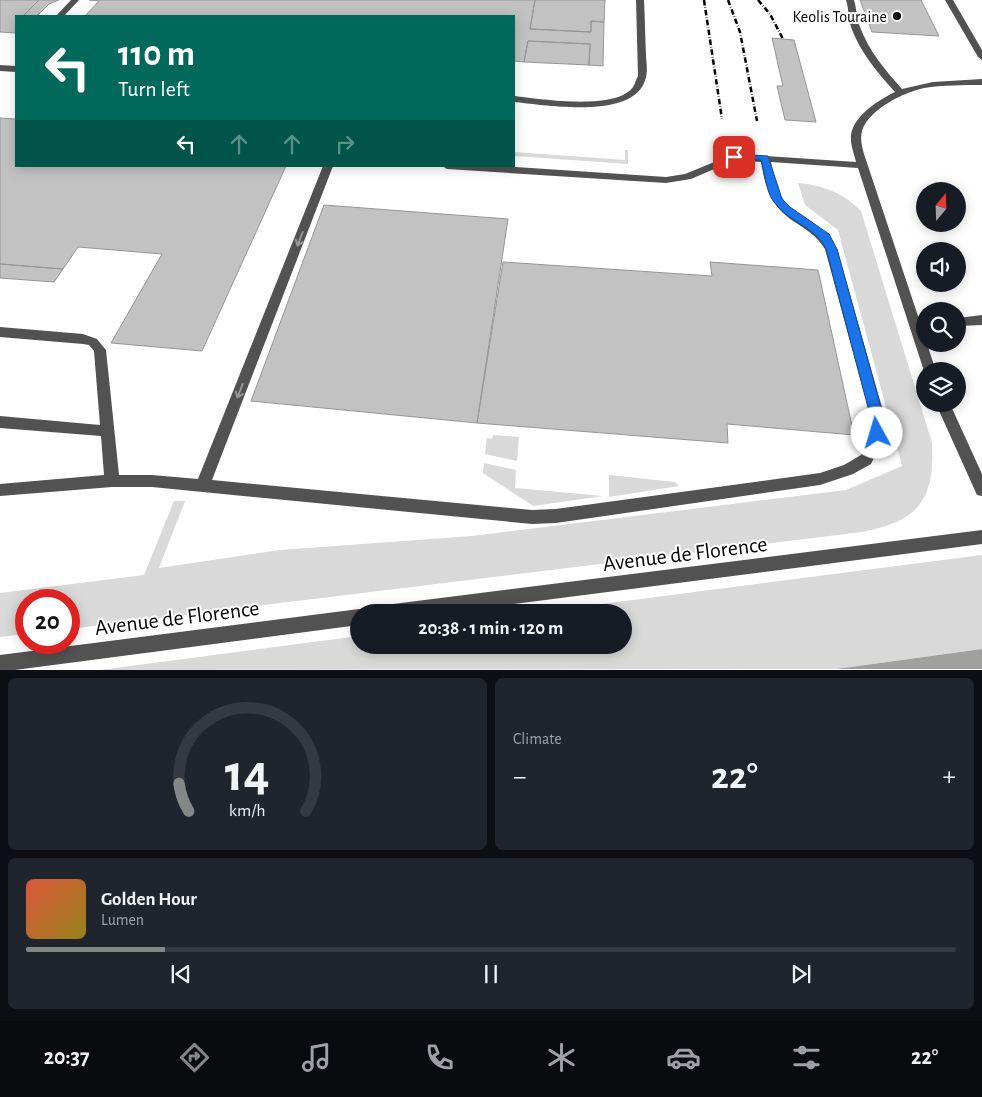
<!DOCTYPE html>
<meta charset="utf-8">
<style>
:root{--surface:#171b24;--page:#20242c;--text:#f1f3f6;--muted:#9ea1a6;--line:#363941;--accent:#858687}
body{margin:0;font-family:"Alegreya Sans",sans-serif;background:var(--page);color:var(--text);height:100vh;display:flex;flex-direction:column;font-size:19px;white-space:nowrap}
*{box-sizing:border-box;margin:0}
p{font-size:16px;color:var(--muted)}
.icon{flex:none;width:28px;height:28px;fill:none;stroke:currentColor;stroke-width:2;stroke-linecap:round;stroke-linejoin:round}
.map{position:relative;height:670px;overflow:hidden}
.sheet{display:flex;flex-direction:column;gap:8px;padding:8px;background:#0d0f14;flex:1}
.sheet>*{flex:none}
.hud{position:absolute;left:15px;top:15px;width:500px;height:152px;border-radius:0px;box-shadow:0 2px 12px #0003;background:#00695c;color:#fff;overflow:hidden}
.needle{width:32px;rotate:19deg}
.buttons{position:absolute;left:916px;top:182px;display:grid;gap:10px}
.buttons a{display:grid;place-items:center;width:50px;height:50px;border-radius:50%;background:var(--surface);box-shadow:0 2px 12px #0003;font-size:25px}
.speed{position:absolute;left:15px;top:589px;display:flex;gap:10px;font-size:25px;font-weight:700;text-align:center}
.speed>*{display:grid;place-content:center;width:65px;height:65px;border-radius:50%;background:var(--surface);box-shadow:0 2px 12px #0003;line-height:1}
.speed .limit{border:8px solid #d22;background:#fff;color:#111}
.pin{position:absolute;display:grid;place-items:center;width:42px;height:42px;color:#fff;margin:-21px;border-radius:10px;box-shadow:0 2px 8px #0006}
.me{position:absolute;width:55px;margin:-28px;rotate:354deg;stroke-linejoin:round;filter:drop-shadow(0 0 4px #0008)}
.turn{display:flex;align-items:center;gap:18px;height:105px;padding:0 20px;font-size:22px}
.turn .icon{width:65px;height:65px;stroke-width:2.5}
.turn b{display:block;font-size:35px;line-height:42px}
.lanes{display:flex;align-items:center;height:48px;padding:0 20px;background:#0003;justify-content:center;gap:25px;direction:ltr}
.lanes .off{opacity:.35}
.big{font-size:38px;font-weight:600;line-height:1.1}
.sheet .tile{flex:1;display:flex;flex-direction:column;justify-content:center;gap:8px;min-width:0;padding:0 18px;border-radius:8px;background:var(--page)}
.sheet .dial{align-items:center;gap:0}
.dial svg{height:130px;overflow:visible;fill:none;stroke:var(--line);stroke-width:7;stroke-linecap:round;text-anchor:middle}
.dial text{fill:var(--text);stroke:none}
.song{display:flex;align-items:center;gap:15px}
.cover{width:60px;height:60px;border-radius:8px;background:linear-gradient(135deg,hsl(10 70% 55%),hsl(50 70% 35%))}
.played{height:5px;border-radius:2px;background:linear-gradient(90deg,var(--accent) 15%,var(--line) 15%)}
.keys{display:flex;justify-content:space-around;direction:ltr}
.heat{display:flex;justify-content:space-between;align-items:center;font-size:28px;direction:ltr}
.sheet .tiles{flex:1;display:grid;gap:8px;grid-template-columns:1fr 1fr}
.tile:last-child{grid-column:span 2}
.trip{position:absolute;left:350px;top:604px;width:282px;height:50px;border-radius:25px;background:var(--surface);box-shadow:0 2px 12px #0003;font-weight:600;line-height:50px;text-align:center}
.tab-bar{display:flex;height:80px;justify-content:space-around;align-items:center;background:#090b0e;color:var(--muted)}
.tab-bar .icon{width:35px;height:35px}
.tab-bar .current{color:var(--accent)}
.tab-bar b{font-size:22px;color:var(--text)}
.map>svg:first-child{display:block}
.green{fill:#d9d9d9}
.water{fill:#a0a0a0}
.building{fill:#c2c2c2;stroke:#969696}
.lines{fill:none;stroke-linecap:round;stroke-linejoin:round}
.minor{fill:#525252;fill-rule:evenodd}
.rail{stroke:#000;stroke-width:2.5;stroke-dasharray:5.5 2 0.5 2;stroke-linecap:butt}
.oneway{stroke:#979797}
.route{fill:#1a73e8;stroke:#114b97}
.poi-dot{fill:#000;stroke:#fff;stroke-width:2}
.labels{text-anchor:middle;stroke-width:4;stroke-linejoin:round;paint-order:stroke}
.far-poi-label{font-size:16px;fill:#000;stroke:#fff;text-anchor:end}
.near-street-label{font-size:22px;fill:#000;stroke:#fff}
</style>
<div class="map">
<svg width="982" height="670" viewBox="0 0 982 670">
<rect width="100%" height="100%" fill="#fff"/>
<!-- green -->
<path class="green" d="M625 150H628V164L514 156V152L625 160Z
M798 183C822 185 844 193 861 211L932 443C935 500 919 521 862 532L69 629V600H26V634L0 637V593L144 575 174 501H185L159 568 280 550 472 536 846 490 902 466 838 230 805 205Z
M493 435 519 437 517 461 485 454 487 438 492 439Z
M484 463 516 470 515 488 603 496 533 506 483 473Z
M609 475 675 482 679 486 609 497Z
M982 555V649L836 669 100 670 359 636V645H624V612H540Z"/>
<!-- water -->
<path class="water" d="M982 649V669H836Z"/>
<!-- building -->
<path class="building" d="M0 0H39L23 16H16V33L0 32Z
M39 0H59L49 4 37 16H23Z
M89 0H535L530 29 591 32V21L604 22 603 66 589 65 590 44 528 41 524 62 514 61V16H85L99 1Z
M535 0H605L604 22 591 21V32L530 29Z
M860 0H921L939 36 872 32Z
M772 38 794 40 816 122 785 120 777 86H783Z
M528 41 590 44 589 65 524 62Z
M0 118 16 119V166H286L202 351 111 343 162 254 78 247 63 269 0 264Z
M324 205 508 219 477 423 251 401Z
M503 262 712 276 710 262 818 270 854 435 727 424 728 443 477 423Z
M0 264 63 269 54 282 0 278Z"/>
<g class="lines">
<!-- minor -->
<path class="minor" d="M71 0H79L64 16H56Z
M636 0H644C645 18 645 36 646 54 646 61 648 70 646 77 637 121 546 105 514 102V96C540 99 616 111 633 87 635 84 636 79 638 76Z
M846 0H854C857 9 856 18 860 27 869 51 885 70 902 89L933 82 982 79V85C963 85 943 85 924 88 904 92 868 110 862 131 860 139 862 147 864 154L925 337V344H927L936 371H925V374L924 371 858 168 771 162C773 174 774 186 781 196 795 219 821 224 837 249L883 411 882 441 871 464 853 474 820 485 556 523 532 524 152 487H112L0 496V484L104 475 101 436 0 428V416L100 425 94 351 89 345 83 344 0 337V327L83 334 97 339 106 350 119 475H152L198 479 323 166H333L212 480 532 510 556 509 820 473 844 465 861 455 868 441 870 428 869 411 825 249C817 236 806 229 793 221 771 206 765 187 761 162L735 160 691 179 666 183 447 169 442 166H500L666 177 685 174 734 154 856 162C854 153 850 144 851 135 854 115 879 100 895 92 877 72 860 52 851 27 848 18 849 9 846 0Z
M945 0H953L982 50V60L978 57Z
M0 65 16 66V72L0 71Z
M982 315V325L958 326V318Z
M936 404H950L982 474V496L977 495Z
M982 530V544L451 612H385L387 606 393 604Z
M359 609 365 612H359V625L15 670H0V655Z"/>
<!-- rail -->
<path class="rail" d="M704 0 722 119
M728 0 740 32 757 121
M758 0 770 14 783 39"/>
</g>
<!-- one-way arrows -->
<defs><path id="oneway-shaft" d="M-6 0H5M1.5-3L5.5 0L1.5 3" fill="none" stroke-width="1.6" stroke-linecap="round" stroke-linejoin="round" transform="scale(1.25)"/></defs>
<g class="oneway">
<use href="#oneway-shaft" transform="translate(300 239) rotate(111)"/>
<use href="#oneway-shaft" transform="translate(240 391) rotate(111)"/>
</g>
<!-- route -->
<path class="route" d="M734 154 768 156 782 199 790 207 829 234 837 249 882 411 884 433 882 437H873L869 411 826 249C816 227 788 222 774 202 766 192 765 173 761 160L731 159 729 157Z"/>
<!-- markers -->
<circle class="poi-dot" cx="897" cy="16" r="5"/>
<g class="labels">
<!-- far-poi labels -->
<g class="far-poi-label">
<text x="887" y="22">Keolis Touraine</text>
</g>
<!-- near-street labels -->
<g class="near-street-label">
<text transform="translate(685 553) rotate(-7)" y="8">Avenue de Florence</text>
<text transform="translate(177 617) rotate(-7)" y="8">Avenue de Florence</text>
</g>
</g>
</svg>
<div class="buttons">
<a><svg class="needle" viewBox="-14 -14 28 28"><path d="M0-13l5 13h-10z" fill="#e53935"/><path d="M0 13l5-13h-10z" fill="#9ea1a6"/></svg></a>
<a><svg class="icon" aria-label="sound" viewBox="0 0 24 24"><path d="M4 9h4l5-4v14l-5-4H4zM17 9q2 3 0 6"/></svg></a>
<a><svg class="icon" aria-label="search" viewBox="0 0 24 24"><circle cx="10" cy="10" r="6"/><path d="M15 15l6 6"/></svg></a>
<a><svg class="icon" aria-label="layers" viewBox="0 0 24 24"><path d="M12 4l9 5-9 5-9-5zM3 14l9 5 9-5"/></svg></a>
</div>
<div class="speed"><div class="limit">20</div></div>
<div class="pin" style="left:734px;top:157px;background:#d93025"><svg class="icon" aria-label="arrive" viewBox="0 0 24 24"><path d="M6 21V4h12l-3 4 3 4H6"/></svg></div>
<svg class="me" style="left:877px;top:433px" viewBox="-20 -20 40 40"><circle r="19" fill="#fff"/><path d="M0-13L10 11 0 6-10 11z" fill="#1a73e8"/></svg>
<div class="trip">20:38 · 1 min · 120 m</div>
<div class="hud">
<div class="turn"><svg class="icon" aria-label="left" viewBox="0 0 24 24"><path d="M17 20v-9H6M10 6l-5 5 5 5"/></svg><div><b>110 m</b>Turn left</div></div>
<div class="lanes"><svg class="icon" aria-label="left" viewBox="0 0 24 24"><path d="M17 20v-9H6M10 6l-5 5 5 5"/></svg><svg class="icon off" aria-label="ahead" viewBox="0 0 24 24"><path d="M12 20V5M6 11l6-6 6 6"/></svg><svg class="icon off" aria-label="ahead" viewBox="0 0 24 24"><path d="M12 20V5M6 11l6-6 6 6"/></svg><svg class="icon off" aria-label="right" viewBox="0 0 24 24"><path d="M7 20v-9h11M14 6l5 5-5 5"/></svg></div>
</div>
</div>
<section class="sheet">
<div class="tiles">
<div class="tile dial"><svg viewBox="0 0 100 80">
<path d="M14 69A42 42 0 1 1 86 69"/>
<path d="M14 69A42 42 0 0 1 8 52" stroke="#858687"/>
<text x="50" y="56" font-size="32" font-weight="700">14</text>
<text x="50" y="72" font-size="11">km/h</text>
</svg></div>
<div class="tile"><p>Climate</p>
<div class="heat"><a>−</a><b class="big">22°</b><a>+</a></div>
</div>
<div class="tile">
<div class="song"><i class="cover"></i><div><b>Golden Hour</b><p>Lumen</p></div></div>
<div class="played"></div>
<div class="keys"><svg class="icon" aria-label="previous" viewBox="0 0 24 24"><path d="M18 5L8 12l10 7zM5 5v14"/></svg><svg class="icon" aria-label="pause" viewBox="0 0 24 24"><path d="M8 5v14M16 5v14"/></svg><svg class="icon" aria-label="next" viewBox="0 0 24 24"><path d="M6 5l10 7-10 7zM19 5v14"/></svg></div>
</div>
</div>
</section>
<nav class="tab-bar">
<b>20:37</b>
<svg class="icon current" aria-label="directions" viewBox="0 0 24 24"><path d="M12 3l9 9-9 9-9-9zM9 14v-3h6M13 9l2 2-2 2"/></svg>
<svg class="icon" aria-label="music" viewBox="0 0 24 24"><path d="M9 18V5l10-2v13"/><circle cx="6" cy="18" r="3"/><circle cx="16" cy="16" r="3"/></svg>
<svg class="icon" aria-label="phone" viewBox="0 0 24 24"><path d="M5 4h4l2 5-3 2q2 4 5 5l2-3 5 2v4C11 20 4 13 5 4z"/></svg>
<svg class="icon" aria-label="climate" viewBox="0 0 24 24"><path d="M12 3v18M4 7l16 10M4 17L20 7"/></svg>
<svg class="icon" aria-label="car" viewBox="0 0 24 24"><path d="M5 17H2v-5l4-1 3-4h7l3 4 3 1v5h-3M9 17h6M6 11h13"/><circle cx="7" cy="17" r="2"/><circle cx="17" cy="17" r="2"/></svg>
<svg class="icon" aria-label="filters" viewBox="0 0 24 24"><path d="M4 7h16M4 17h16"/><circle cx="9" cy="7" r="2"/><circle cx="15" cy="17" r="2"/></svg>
<b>22°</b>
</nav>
